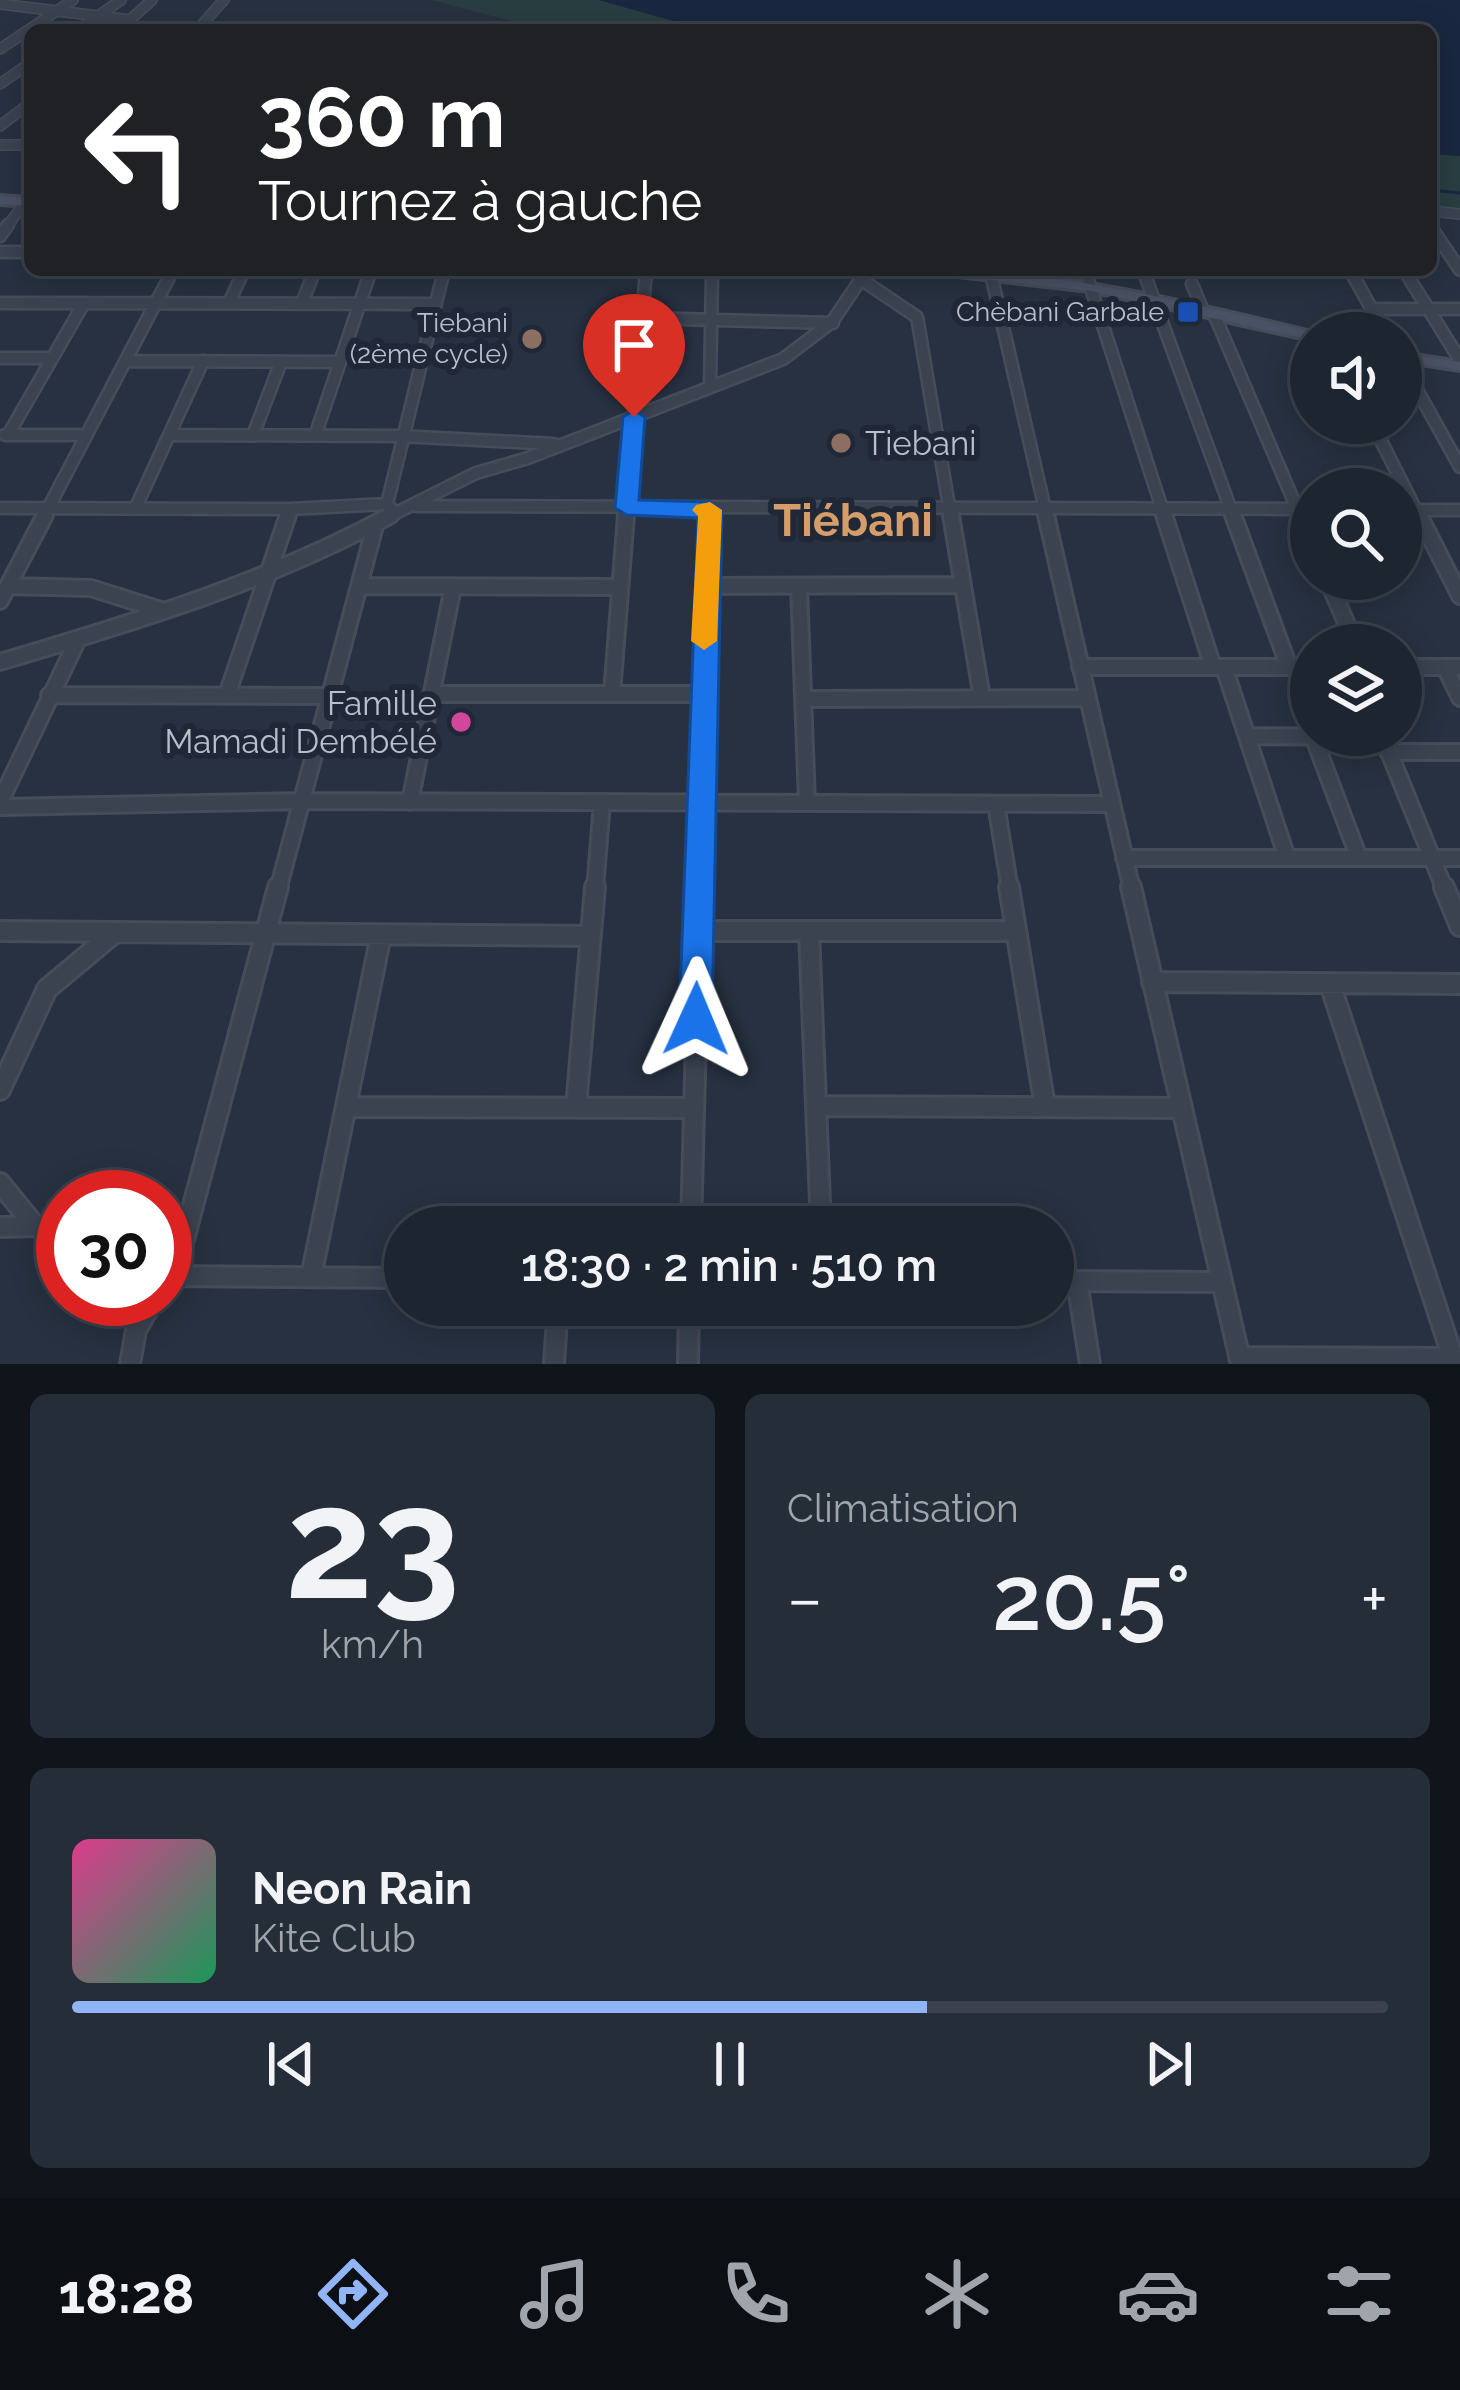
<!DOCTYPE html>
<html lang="fr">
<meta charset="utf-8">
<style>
:root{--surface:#1d2531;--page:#252d39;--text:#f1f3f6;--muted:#a0a5ab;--line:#3b424d;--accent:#91b4f7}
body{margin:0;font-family:Raleway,sans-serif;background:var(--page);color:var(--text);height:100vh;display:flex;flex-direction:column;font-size:45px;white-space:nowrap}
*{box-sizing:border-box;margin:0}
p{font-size:39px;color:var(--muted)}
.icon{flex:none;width:66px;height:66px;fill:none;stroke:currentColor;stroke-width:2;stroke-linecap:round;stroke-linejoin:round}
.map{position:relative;height:1364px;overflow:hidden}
.panel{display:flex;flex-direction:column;gap:30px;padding:30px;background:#10141b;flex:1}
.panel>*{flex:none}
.hud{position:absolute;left:24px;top:24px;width:1413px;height:252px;border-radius:18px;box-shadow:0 6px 30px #0003,0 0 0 3px var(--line);background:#202124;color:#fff;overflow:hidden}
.fabs{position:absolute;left:1290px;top:312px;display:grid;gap:24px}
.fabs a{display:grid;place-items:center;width:132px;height:132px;border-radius:50%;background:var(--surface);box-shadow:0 6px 30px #0003,0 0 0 3px var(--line);font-size:60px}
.speed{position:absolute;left:36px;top:1170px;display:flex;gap:24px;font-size:60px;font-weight:700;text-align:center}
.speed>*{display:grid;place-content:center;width:156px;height:156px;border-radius:50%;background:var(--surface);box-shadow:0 6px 30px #0003,0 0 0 3px var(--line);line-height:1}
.speed .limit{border:18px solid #d22;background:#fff;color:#111}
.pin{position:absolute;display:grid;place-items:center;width:102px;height:102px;color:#fff;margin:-123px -51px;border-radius:50% 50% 50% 0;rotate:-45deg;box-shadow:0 0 12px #0007}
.pin .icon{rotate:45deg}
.me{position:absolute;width:132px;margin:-66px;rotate:1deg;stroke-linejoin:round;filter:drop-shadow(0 0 9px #0008)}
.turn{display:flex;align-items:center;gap:42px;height:252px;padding:0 36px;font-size:54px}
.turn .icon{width:156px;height:156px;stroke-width:2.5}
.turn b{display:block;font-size:84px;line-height:102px}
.big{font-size:90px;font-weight:600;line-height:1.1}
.panel .widget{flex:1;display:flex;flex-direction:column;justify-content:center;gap:18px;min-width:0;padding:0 42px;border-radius:18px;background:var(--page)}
.panel .dial{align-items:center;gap:0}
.dial b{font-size:156px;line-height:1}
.song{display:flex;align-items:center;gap:36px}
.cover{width:144px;height:144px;border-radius:18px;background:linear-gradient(135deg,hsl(330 70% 55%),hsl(150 70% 35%))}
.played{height:12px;border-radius:6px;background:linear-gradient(90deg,var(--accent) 65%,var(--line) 65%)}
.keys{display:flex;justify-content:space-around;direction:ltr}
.heat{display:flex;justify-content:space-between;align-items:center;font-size:66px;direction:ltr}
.panel .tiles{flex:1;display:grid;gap:30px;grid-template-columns:1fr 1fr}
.widget:last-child{grid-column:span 2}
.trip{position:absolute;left:384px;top:1206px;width:690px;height:120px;border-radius:60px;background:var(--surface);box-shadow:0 6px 30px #0003,0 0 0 3px var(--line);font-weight:600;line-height:120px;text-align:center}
.dock{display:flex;height:192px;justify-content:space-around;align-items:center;background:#0c0f14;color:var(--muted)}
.dock .icon{width:84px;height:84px}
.dock .selected{color:var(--accent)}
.dock b{font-size:54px;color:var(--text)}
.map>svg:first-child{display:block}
.green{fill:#293e42}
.water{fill:#192740}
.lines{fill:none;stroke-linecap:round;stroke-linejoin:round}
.stream{stroke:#192740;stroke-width:3}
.minor-far3-casing{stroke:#454c5a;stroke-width:12}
.minor-far2-casing{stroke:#454c5a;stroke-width:15}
.minor-far1-casing{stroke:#454c5a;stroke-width:20}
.minor-casing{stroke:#454c5a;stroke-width:24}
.secondary-casing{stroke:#454c5a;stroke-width:6}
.minor-far3{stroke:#3b4351;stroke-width:9}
.minor-far2{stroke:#3b4351;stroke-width:10}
.minor-far1{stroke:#3b4351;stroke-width:14}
.minor{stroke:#3b4351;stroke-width:18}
.secondary{fill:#495264;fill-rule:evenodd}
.route{fill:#1a73e8;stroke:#114b97;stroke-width:3}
.slow{fill:#f59e0b}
.transit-dot{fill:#1a4fb4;stroke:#202837;stroke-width:4.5}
.education-dot{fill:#8d6e63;stroke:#202837;stroke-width:4.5}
.hotel-dot{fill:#d1479c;stroke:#202837;stroke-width:4.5}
.labels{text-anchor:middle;stroke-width:12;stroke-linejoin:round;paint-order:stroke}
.far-poi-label{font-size:27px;fill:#b8becb;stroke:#202837;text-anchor:end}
.poi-label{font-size:33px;fill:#b8becb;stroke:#202837;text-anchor:start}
.district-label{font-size:45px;font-weight:bold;fill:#d59d69;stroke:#202837}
</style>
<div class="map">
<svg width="1460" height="1364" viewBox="0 0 1460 1364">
<rect width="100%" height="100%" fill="#273141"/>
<!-- green -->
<path class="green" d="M431 0H599L706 30H545Z
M1431 154 1460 156V212L1431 208Z"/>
<!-- water -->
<path class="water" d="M599 0H1460V156L1431 154V30H706Z"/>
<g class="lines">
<!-- stream -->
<path class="stream" d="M1431 190 1460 193"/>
<defs>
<path id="minor-far3" d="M0 4 131 20
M78 30 121 0
M119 30 152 0
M197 30 224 0
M0 49 73 0
M0 84 30 63
M0 126 30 103
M0 145H30
M1431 211 1460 214
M6 228 25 202"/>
<path id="minor-far2" d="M1431 227 1460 270
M0 236 8 225
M0 252H30
M990 270 1047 518
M1085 270 1165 518
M1143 270 1234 518
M1350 270 1385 333
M1404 270 1460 360
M862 280 917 317 951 518
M1192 284 1203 311
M0 303 435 304
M229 303 244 270
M302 303 315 270
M1372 309H1460
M1214 314 1301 518
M642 318 833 323
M0 358H52
M125 361 340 362
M1401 361 1460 467
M710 384 712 275
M1372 423 1420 518
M5 435H87
M8 435 84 303
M169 435 400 436 554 444
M253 435 281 362
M315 436 371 270
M417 506 1311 509
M0 508 290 509 387 504
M135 509 203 361
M1401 510H1460
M393 511 387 504 444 270
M43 518 173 270
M287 518 290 509
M386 518 476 473 528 458 783 359 832 322 867 270
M626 518 646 270
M710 518V510"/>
<path id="minor-far1" d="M951 515 982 698
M1046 515 1132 890
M1164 515 1213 667
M1233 515 1289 667
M1300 515 1311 541
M1419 515 1460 596
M1327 579 1356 645
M8 586 91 588 164 611
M359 586 620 587
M705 586 962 585
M799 586 807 803
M0 601 45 515
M0 662C135 622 268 582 391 515
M1080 667H1311
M1224 667 1287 858
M1401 667H1460
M1445 667 1460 698
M432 694H703
M612 694 626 515
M49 695 330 696
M227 695 288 515
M803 699 1087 698
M1382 735 1445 890
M1247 736 1382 737
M1313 736 1359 858
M1388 752H1460
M0 802 78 639
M410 802 453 587
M996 804 1010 890
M0 807 301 801 1111 804
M1124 858H1460
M278 890 375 526
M595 890 602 802
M700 890 710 515"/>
<path id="minor" d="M1009 887 1045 1107
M1131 887 1241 1364
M1444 887 1460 926
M0 931 591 936
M698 931H1016
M809 931 821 1227
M1152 982 1460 984
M1330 984 1455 1364
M0 1090 47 989 114 933
M816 1106 1182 1108
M346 1107 694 1108
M576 1107 595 887
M0 1183 35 1226
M0 1227 35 1226 63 1238
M691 1227 700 887
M170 1276 405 1278
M311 1277 381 935
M1053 1281 1222 1282
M1077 1281 1090 1364
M165 1287 174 1277 278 887
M1239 1357 1460 1358
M130 1364 136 1330 154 1299
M554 1364 558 1305
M688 1364 689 1305"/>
<path id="secondary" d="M0 196 30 198V206L0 204Z
M932 270C1062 270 1190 303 1316 333H1311V340L1091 291 939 274Z
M1401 353 1460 362V370L1401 361Z"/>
</defs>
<!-- minor-far3 casing -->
<use href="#minor-far3" class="minor-far3-casing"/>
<!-- minor-far2 casing -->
<use href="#minor-far2" class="minor-far2-casing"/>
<!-- minor-far1 casing -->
<use href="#minor-far1" class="minor-far1-casing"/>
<!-- minor casing -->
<use href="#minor" class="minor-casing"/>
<!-- secondary casing -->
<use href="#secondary" class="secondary-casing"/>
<!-- minor-far3 -->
<use href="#minor-far3" class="minor-far3"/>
<!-- minor-far2 -->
<use href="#minor-far2" class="minor-far2"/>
<!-- minor-far1 -->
<use href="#minor-far1" class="minor-far1"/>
<!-- minor -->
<use href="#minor" class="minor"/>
<!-- secondary -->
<use href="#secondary" class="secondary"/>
</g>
<!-- route -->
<path class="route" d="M634 410 645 417 639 500 710 502 722 510 712 1019 708 1030 696 1034 684 1030 679 1019 698 518 627 515 615 508 623 417Z"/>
<!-- slow -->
<path class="slow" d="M710 502 722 510 717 641 704 650 691 641 698 516 692 510 696 505Z"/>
<!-- markers -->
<rect class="transit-dot" x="1176" y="300" width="24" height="24" rx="6"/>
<g class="education-dot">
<circle cx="532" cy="339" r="12"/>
<circle cx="841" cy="443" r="12"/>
</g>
<circle class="hotel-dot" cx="461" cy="722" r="12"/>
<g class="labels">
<!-- far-poi labels -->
<g class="far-poi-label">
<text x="1164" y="321">Chèbani Garbale</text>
<text x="508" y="332">Tiebani<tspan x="508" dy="31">(2ème cycle)</tspan></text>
</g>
<!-- poi labels -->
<g class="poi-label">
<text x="865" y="455">Tiebani</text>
<text x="437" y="715" text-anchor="end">Famille<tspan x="437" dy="38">Mamadi Dembélé</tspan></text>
</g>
<!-- district labels -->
<g class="district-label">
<text x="853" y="536">Tiébani</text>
</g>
</g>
</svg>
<div class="fabs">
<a><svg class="icon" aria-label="sound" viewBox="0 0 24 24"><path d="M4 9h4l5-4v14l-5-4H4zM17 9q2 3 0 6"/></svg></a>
<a><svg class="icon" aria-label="search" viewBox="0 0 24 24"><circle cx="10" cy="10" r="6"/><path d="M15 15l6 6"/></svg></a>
<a><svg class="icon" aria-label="layers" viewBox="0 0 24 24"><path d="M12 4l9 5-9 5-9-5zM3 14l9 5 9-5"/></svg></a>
</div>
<div class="speed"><div class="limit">30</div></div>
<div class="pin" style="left:634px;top:417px;background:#d93025"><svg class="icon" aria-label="arrive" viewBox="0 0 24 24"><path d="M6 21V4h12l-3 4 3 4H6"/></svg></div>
<svg class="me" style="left:696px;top:1019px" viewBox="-20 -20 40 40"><path d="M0-17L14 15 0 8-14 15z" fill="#1a73e8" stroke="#fff" stroke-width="4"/></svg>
<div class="trip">18:30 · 2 min · 510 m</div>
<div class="hud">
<div class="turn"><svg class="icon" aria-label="left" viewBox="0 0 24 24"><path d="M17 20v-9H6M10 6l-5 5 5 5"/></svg><div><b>360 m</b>Tournez à gauche</div></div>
</div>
</div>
<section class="panel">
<div class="tiles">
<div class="widget dial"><b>23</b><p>km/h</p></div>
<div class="widget"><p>Climatisation</p>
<div class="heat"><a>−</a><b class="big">20.5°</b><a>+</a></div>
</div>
<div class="widget">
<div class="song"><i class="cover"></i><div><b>Neon Rain</b><p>Kite Club</p></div></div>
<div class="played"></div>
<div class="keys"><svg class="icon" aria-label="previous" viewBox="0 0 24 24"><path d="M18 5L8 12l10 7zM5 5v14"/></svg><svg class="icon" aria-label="pause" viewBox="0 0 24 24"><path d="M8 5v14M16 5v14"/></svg><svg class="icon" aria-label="next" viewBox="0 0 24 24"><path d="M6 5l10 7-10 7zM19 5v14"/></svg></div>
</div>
</div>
</section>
<nav class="dock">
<b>18:28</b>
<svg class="icon selected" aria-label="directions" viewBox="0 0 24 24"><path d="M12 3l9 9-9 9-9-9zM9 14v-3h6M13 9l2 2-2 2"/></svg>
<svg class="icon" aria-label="music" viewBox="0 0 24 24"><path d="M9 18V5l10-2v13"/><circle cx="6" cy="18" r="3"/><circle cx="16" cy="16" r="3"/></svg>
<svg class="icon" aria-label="phone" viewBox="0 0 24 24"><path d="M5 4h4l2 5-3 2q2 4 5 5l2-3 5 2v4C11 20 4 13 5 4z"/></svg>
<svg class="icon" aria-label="climate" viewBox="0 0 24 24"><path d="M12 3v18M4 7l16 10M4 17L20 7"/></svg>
<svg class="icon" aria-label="car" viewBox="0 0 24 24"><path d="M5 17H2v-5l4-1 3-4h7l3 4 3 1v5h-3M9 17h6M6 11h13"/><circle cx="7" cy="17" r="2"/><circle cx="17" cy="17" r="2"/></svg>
<svg class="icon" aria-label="filters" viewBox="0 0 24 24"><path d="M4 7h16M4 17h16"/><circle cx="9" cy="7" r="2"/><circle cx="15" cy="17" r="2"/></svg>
</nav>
